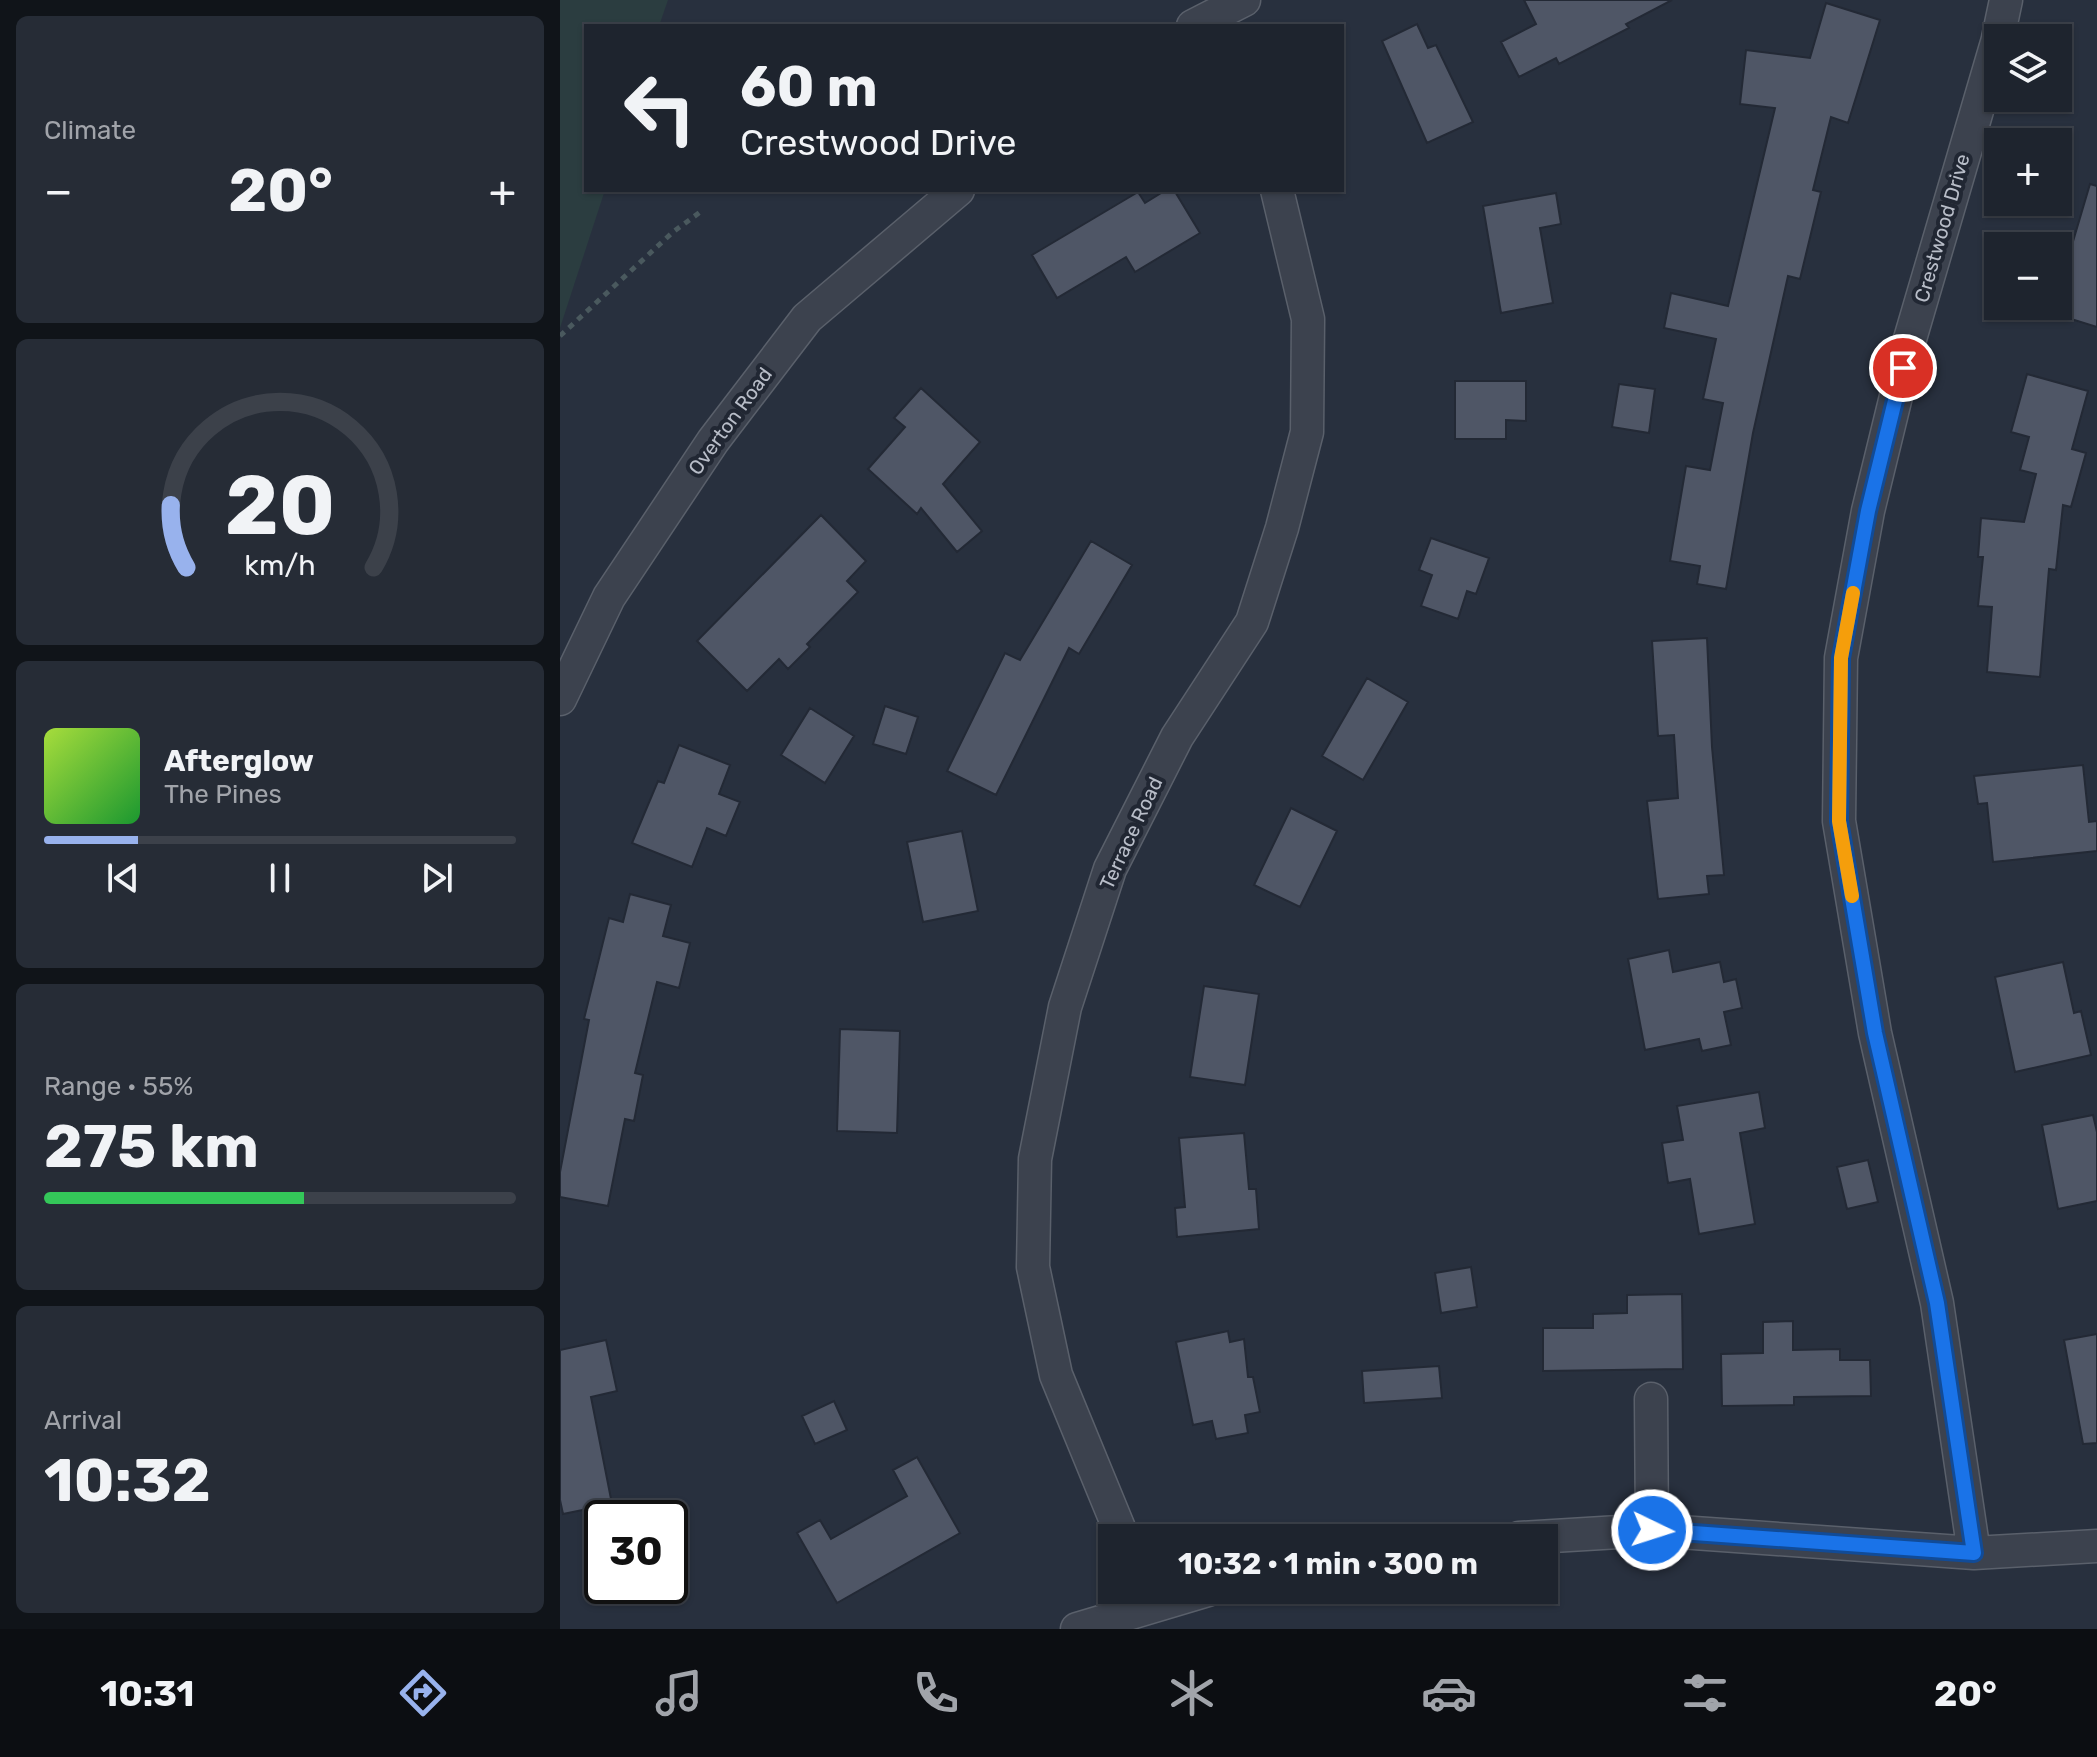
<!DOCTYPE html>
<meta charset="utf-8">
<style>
:root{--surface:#1e242e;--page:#262c36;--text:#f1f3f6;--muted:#a1a4aa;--line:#3c414a;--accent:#98b2ed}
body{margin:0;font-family:Rubik,sans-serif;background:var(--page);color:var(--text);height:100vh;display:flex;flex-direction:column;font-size:30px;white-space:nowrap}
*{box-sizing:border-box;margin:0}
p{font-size:26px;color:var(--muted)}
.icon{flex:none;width:44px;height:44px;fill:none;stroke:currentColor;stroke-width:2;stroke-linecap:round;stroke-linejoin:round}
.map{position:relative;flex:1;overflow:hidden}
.drawer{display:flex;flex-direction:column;gap:16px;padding:16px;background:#101419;width:560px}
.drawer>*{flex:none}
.top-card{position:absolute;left:24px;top:24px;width:760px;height:168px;border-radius:0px;box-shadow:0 2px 6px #0004,0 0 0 2px var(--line);background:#1e242e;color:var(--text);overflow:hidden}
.fabs{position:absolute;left:1424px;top:24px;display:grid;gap:16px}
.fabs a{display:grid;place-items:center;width:88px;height:88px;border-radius:0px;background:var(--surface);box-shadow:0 2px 6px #0004,0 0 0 2px var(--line);font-size:40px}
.speed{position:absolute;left:24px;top:1500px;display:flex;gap:16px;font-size:40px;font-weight:700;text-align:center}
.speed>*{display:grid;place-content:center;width:104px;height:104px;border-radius:50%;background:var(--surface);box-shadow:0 2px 6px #0004,0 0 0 2px var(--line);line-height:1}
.speed .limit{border:4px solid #111;border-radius:12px;background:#fff;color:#111}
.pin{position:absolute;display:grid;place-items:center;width:68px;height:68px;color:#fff;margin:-34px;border:4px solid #fff;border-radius:50%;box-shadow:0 2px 8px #0007}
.me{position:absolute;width:88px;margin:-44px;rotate:94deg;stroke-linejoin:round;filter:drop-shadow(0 0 6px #0008)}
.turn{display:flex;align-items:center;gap:28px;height:168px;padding:0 24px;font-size:36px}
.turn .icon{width:104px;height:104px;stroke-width:2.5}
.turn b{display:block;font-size:56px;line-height:68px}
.big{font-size:60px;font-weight:700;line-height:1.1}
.drawer .tile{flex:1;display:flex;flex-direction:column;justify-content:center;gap:12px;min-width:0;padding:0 28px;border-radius:12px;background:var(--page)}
.drawer .dial{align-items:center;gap:0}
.dial svg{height:208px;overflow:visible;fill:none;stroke:var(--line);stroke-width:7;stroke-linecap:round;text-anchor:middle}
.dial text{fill:var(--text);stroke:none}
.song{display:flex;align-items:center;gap:24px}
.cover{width:96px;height:96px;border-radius:12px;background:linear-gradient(135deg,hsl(80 70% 55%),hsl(130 70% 35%))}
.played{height:8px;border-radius:4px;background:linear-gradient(90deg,var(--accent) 20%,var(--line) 20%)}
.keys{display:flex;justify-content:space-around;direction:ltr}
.heat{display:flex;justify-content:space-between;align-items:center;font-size:44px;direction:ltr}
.charge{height:12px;border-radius:6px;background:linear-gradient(90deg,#34c759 55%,var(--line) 0)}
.trip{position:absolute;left:538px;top:1524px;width:460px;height:80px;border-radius:0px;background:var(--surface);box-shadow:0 2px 6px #0004,0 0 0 2px var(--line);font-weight:700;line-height:80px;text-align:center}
.dock{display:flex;height:128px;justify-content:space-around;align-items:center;background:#0c0e12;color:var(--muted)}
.dock .icon{width:56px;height:56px}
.dock .active{color:var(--accent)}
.dock b{font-size:36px;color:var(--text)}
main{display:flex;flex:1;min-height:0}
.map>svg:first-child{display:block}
.green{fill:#2b3d40}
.building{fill:#4f5666;stroke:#232935;stroke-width:2}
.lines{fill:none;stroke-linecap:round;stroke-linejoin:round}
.street-casing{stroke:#5a606b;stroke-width:35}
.path{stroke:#4a595e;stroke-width:5;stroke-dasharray:6 6;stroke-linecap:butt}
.street{stroke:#3c424e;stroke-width:32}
.route-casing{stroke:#114b97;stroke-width:20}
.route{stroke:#1a73e8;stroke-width:14}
.slow{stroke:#f59e0b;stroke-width:14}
.labels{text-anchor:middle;stroke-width:8;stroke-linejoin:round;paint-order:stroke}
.street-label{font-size:20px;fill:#b8bdc8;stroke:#212733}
</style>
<main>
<section class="drawer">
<div class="tile"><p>Climate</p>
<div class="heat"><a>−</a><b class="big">20°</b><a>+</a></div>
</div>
<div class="tile dial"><svg viewBox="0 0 100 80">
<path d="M14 69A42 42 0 1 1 86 69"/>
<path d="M14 69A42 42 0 0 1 8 45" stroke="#98b2ed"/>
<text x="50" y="56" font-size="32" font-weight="700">20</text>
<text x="50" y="72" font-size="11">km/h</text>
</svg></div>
<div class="tile">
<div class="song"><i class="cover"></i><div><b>Afterglow</b><p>The Pines</p></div></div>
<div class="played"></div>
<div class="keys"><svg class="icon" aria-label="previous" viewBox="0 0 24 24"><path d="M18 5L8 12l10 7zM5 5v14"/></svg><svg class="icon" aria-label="pause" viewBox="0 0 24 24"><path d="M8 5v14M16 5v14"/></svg><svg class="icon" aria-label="next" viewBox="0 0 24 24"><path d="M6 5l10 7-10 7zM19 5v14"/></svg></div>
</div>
<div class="tile"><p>Range · 55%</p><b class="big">275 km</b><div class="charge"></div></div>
<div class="tile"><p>Arrival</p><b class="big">10:32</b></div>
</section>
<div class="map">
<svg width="1537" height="1629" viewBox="0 0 1537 1629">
<rect width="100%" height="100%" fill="#28303e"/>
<!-- green -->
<path class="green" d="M0 0H108L99 26H26V190H45L0 328Z"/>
<!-- building -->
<path class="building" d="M964 0H1112L1066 24 1069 28 999 64 996 58 959 77 941 42 976 24Z
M1266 3 1320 20 1288 123 1271 117 1253 190 1261 192 1240 279 1228 276 1193 433 1166 589 1137 584 1140 566 1110 561 1126 466 1150 470 1163 403 1143 399 1156 339 1104 328 1111 293 1168 306 1215 108 1180 104 1186 50 1250 58Z
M857 24 868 48 876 45 913 122 867 143 822 41Z
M1530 184 1537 186V327L1492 313 1494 306H1498V292Z
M606 190H614L640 233 575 272 566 257 497 298 472 255 578 192 585 203Z
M996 193 1001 224 980 228 993 303 941 313 923 206Z
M1467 374 1528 391 1512 449 1526 453 1511 507 1503 505 1496 570 1489 569 1480 677 1427 672 1432 607 1418 606 1423 557H1418L1421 518 1464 522 1476 474 1460 470 1469 437 1451 432Z
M895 381H966V421L946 420V439H895Z
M1059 384 1095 389 1089 433 1052 427Z
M361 388 420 442 383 484 422 531 397 552 361 508 357 514 308 469 345 427 334 418Z
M261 515 306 561 287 581 298 592 247 644 250 647 228 669 219 659 187 691 137 641Z
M871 538 929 558 916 594 907 591 898 619 861 606 872 575 859 570Z
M531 541 572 565 519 654 509 648 436 795 387 771 445 653 460 660Z
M1147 638 1152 747 1164 875 1147 876 1149 894 1098 899 1087 801 1118 798 1114 735 1098 736 1092 641Z
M807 678 848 702 803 780 762 756Z
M325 706 358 717 346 754 313 744Z
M250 708 294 736 265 783 221 755Z
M119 745 170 765 159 794 180 802 166 836 147 828 132 867 72 843 98 781 104 783Z
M1523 765 1529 822 1537 821V851L1433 862 1427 803 1418 804 1414 776Z
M731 808 777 831 740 907 694 885Z
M402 831 418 911 363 922 347 842Z
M70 894 111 905 103 936 130 943 119 988 97 982 75 1073 83 1075 74 1121 65 1119 48 1206 0 1197V1172L29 1020 24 1019 49 918 63 922Z
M1109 950 1113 972 1160 962 1164 982 1176 979 1182 1008 1164 1012 1171 1045 1142 1051 1139 1039 1085 1050 1068 959Z
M1503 962 1514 1013 1521 1011 1531 1055 1455 1072 1435 977Z
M644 986 699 994 685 1085 630 1077Z
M280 1029 340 1031 337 1133 277 1131Z
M1199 1092 1205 1128 1180 1133 1195 1224 1139 1234 1130 1179 1108 1183 1102 1143 1123 1140 1117 1106Z
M1533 1115 1537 1132V1201L1498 1209 1482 1125Z
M684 1133 689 1189H696L699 1229 617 1237 615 1208 625 1207 619 1138Z
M1308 1160 1318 1202 1287 1209 1277 1167Z
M911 1267 917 1307 881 1313 875 1273Z
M1122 1294 1123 1369 983 1371V1328H1033V1314L1067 1313V1295Z
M1233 1321V1350L1280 1349V1360H1310L1311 1396 1234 1397V1405L1162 1406 1161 1354 1203 1353V1322Z
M668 1331 670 1342 684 1339 688 1377H693L700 1412 685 1415 688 1433 656 1439 652 1421 633 1425 616 1342Z
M1537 1334V1443L1523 1444 1504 1340Z
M46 1340 57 1391 31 1397 52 1504 3 1514 0 1500V1350Z
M879 1366 882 1398 804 1403 802 1371Z
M274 1401 287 1430 255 1444 242 1416Z
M357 1457 400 1533 277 1603 237 1533 260 1520 271 1539 347 1496 333 1470Z"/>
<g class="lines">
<defs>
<path id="street" d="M633 26 684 0
M1438 38 1446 0
M0 699 49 597 153 441 247 318 398 190
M1091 1399 1092 1530
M563 1538 496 1375 473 1267 475 1159 505 1007 550 869 617 737 692 622 722 528 747 432 748 319 717 190
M959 1538 1092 1530 1414 1553 1537 1546
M1414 1553 1377 1303 1315 1033 1279 821 1281 658 1308 511 1350 339 1438 39
M517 1629 648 1590"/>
</defs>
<!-- street casing -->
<use href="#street" class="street-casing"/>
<!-- path -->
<path class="path" d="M0 336 113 232 143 210"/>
<!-- street -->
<use href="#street" class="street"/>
</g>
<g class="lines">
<defs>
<path id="route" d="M1092 1530 1414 1553 1377 1303 1315 1033 1279 821 1281 658 1308 511 1343 368"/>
</defs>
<!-- route casing -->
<use href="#route" class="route-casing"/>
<!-- route -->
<use href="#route" class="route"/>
<!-- slow -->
<path class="slow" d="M1292 896 1279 821 1281 658 1293 593"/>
</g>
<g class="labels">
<!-- street labels -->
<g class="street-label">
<text transform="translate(1382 228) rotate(-74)" y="7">Crestwood Drive</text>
<text transform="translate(170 421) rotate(-54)" y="7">Overton Road</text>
<text transform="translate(571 833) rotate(-65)" y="7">Terrace Road</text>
</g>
</g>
</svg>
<div class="fabs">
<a><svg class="icon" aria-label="layers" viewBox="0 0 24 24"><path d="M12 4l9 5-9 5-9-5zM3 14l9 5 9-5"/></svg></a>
<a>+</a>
<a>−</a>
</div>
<div class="speed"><div class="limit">30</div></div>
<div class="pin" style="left:1343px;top:368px;background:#d93025"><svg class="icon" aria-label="arrive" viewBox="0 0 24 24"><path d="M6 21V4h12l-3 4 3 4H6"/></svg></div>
<svg class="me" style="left:1092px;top:1530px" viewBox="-20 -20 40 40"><circle r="17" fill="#1a73e8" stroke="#fff" stroke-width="3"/><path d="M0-11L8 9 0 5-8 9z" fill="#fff"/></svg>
<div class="trip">10:32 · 1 min · 300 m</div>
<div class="top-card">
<div class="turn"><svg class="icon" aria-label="left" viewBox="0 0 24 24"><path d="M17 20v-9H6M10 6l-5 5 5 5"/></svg><div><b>60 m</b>Crestwood Drive</div></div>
</div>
</div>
</main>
<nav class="dock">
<b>10:31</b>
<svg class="icon active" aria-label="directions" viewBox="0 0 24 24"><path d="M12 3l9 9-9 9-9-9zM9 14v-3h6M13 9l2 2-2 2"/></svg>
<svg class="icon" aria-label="music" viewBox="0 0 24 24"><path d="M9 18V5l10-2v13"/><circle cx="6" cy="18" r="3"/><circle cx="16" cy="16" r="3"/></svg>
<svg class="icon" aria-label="phone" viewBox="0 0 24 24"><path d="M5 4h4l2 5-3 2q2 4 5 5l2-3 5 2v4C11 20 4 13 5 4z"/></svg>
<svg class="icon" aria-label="climate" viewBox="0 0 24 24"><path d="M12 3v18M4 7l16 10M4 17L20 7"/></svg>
<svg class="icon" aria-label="car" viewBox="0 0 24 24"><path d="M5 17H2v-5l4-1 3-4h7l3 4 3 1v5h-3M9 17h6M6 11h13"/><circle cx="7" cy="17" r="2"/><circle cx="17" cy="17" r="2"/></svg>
<svg class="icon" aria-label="filters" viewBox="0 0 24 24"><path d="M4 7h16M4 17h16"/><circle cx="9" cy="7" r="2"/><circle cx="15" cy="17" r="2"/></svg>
<b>20°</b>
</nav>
